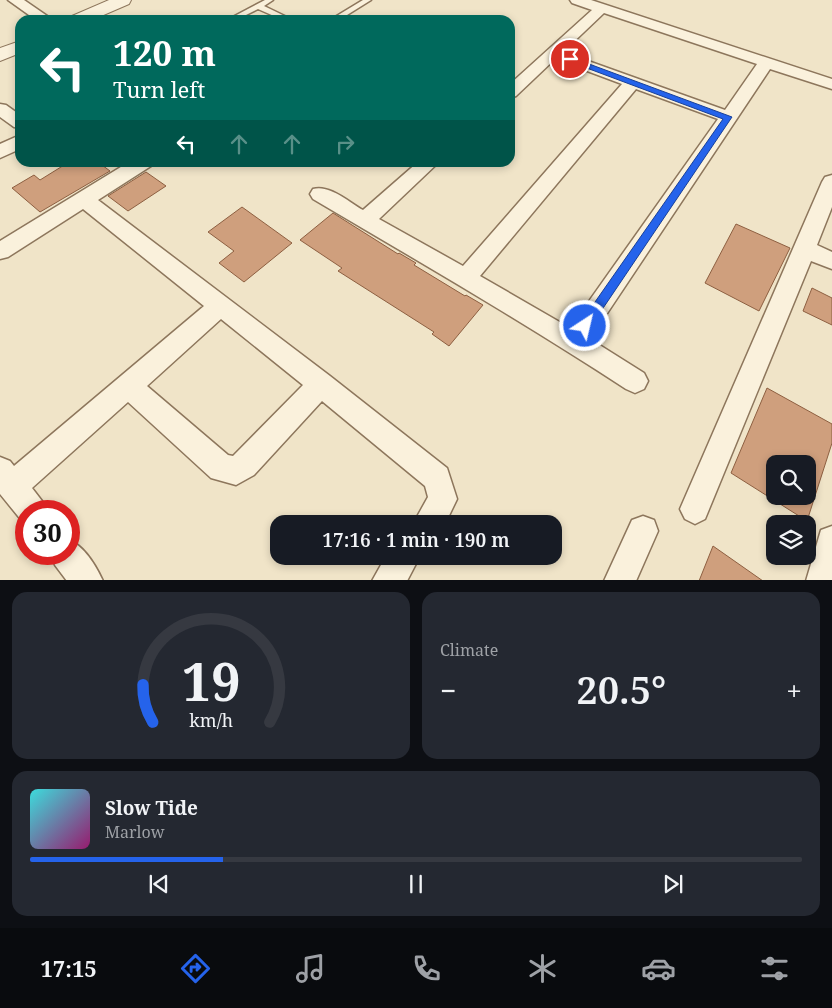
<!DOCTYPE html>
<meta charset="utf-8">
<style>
:root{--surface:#171b24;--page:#242831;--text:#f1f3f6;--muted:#9ea1a6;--line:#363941;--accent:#2563eb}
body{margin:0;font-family:"Noto Serif",serif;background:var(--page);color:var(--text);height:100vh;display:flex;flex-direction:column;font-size:19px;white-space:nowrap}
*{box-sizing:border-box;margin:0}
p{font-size:16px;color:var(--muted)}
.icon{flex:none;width:28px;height:28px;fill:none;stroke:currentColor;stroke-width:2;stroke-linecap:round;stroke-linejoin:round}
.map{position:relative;height:580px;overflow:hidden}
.sheet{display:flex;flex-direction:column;gap:12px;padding:12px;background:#0d0f14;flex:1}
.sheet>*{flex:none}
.guide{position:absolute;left:15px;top:15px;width:500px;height:152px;border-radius:15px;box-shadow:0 2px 8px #0003;background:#00695c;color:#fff;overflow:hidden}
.tools{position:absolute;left:766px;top:455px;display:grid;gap:10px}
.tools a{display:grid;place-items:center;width:50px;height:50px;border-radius:10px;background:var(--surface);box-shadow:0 2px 8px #0003;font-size:25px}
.speed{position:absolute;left:15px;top:500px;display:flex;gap:10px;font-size:25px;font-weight:700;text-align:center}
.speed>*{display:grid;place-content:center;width:65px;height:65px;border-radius:50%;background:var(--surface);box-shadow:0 2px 8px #0003;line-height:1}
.speed .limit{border:8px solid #d22;background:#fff;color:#111}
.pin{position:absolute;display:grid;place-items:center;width:42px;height:42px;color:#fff;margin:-21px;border:2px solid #fff;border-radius:50%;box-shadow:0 1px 5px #0007}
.me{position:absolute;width:55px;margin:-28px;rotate:35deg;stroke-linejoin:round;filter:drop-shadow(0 0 4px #0008)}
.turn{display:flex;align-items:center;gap:18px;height:105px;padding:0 15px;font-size:22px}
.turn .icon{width:65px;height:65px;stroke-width:2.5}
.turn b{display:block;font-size:35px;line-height:42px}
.lanes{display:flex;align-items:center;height:48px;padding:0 15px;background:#0003;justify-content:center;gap:25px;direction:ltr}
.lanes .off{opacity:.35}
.big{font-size:38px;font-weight:600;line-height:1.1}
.sheet .card{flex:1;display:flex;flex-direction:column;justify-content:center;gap:8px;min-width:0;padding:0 18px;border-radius:15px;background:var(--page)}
.sheet .dial{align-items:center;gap:0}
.dial svg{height:130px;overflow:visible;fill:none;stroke:var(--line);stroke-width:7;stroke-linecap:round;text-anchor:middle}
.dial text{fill:var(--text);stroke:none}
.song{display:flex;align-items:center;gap:15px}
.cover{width:60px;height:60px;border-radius:8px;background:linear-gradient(135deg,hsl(180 70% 55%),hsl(320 70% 35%))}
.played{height:5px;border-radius:2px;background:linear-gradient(90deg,var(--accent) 25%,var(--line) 25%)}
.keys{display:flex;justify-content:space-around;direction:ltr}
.heat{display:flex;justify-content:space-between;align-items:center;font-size:28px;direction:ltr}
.sheet .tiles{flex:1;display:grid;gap:12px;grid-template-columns:1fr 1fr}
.card:last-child{grid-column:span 2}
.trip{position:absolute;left:270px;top:515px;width:292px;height:50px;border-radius:15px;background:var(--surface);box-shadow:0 2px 8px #0003;font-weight:600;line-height:50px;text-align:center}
.dock{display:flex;height:80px;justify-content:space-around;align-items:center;background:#090b0e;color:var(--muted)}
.dock .icon{width:35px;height:35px}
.dock .active{color:var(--accent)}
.dock b{font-size:22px;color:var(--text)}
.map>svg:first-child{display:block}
.building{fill:#cf9f7d;stroke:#8d5f41;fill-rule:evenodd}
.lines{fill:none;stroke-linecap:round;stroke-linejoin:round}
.service-casing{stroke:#8d765c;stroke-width:3}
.minor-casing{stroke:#8d765c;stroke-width:3}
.tertiary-casing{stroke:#8d765c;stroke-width:2}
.service{fill:#faf1dc;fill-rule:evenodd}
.minor{fill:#faf1dc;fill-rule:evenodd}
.tertiary{fill:#faf1dc;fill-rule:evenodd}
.route{fill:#2563eb;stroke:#184099}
</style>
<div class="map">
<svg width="832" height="581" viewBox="0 0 832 581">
<rect width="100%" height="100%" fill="#f0e4c8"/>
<!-- building -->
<path class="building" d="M69 162H98L110 171 40 212 12 188 34 175 40 180Z
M146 172 166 186 128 211 108 196Z
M242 207 292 243 244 282 219 263 234 251 208 232Z
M333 213 398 254 399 253 416 263 414 265 465 296 466 295 483 305 449 346 432 334 434 332 338 271 342 268 300 240Z
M736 224 790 248 759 311 705 283Z
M812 288 832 298V325L803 311Z
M767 388 832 424V443L807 521 731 473ZM775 464H808V496H775Z
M713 546 763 581H699Z"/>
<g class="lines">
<defs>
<path id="service" d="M265 0H273L264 6 293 20H283L258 9 236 20H227Z
M363 0H371L339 20H330Z"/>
<path id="minor" d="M8 0H24L53 20H36Z
M570 0H591L832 79V89L770 69 590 339 644 373 648 381 644 389 635 393 626 389C524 322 418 261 313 199L310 194 313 189C329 184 349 202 363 210L418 162H439L379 219 463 266 622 84 555 59 516 96 510 98V84L592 10 572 3ZM604 13 757 64 725 110 563 52ZM636 89 718 119 570 328 480 276Z
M0 104 6 105 20 115V128L14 127 0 117Z
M20 135V149L0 158V144Z
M129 162H153L151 166 98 200 330 376 447 468 457 499 445 524H413L428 497 425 486 322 401 254 475 236 485 211 478 128 402 32 488 42 501 47 511H26V523L22 521 0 494V457L10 461 14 466 204 306 83 209 8 257 0 259V241ZM221 319 303 385 233 456 228 455 147 386Z
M832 175V207L817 245 832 252V269L811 261 705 519 695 524 685 519 680 509 822 182 825 177Z
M643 516 654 520 658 531 636 581H604L632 520Z
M832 526V581H806L821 530Z
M69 540C84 546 96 566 103 581H67L55 565 51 554H69Z
M386 556H420L407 581H372Z"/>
<path id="tertiary" d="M109 0H131L129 4 92 20H69L72 16Z
M20 41V53L0 61V48Z"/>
</defs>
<!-- service casing -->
<use href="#service" class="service-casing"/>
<!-- minor casing -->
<use href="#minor" class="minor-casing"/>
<!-- tertiary casing -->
<use href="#tertiary" class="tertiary-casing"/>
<!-- service -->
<use href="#service" class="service"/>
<!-- minor -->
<use href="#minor" class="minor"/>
<!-- tertiary -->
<use href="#tertiary" class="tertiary"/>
</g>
<!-- route -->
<path class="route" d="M568 58H573L732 117 589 329 585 331 581 329 579 326 581 322 723 119 568 61Z"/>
</svg>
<div class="tools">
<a><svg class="icon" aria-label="search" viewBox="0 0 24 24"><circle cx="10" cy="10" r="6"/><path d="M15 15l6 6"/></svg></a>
<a><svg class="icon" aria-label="layers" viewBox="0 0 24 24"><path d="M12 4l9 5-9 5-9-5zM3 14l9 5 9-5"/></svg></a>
</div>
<div class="speed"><div class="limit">30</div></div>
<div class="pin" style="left:570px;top:59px;background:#d93025"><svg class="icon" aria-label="arrive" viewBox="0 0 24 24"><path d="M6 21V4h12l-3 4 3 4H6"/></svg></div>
<svg class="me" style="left:585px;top:326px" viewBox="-20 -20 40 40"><circle r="17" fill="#2563eb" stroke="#fff" stroke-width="3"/><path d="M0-11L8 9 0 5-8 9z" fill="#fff"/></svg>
<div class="trip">17:16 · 1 min · 190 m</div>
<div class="guide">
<div class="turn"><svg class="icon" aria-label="left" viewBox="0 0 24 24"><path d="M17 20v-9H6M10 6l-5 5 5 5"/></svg><div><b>120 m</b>Turn left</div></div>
<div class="lanes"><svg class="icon" aria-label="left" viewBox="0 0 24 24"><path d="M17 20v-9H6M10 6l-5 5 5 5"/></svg><svg class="icon off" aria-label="ahead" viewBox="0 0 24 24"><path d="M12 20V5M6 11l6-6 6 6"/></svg><svg class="icon off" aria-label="ahead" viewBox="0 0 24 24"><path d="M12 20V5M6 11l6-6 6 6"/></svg><svg class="icon off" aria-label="right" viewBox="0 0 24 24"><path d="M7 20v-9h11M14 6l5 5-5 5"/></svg></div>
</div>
</div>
<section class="sheet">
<div class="tiles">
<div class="card dial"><svg viewBox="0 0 100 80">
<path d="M14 69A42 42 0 1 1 86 69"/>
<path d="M14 69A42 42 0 0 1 8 46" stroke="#2563eb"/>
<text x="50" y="56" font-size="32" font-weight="700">19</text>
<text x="50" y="72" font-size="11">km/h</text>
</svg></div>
<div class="card"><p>Climate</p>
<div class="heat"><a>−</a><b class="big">20.5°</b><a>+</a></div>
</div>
<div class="card">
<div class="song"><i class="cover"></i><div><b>Slow Tide</b><p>Marlow</p></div></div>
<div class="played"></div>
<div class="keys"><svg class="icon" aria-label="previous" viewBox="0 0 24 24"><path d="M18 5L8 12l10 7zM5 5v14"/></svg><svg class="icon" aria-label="pause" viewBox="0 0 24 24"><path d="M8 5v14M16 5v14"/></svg><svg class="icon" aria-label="next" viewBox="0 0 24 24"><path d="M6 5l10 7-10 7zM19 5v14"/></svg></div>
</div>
</div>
</section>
<nav class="dock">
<b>17:15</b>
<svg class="icon active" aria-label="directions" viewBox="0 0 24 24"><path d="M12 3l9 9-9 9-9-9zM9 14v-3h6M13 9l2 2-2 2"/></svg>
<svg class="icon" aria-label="music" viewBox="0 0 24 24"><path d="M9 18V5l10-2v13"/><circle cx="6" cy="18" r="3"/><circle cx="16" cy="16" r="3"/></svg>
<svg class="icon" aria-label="phone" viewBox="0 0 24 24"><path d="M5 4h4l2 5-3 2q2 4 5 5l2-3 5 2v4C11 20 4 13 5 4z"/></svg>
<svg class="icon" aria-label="climate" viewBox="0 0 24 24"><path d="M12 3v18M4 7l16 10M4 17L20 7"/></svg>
<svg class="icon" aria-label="car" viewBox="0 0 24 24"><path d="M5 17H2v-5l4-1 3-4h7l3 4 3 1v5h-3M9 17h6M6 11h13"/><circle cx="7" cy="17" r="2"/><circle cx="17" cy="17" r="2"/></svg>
<svg class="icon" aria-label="filters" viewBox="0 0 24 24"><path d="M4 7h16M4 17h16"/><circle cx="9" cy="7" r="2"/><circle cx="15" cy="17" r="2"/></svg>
</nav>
